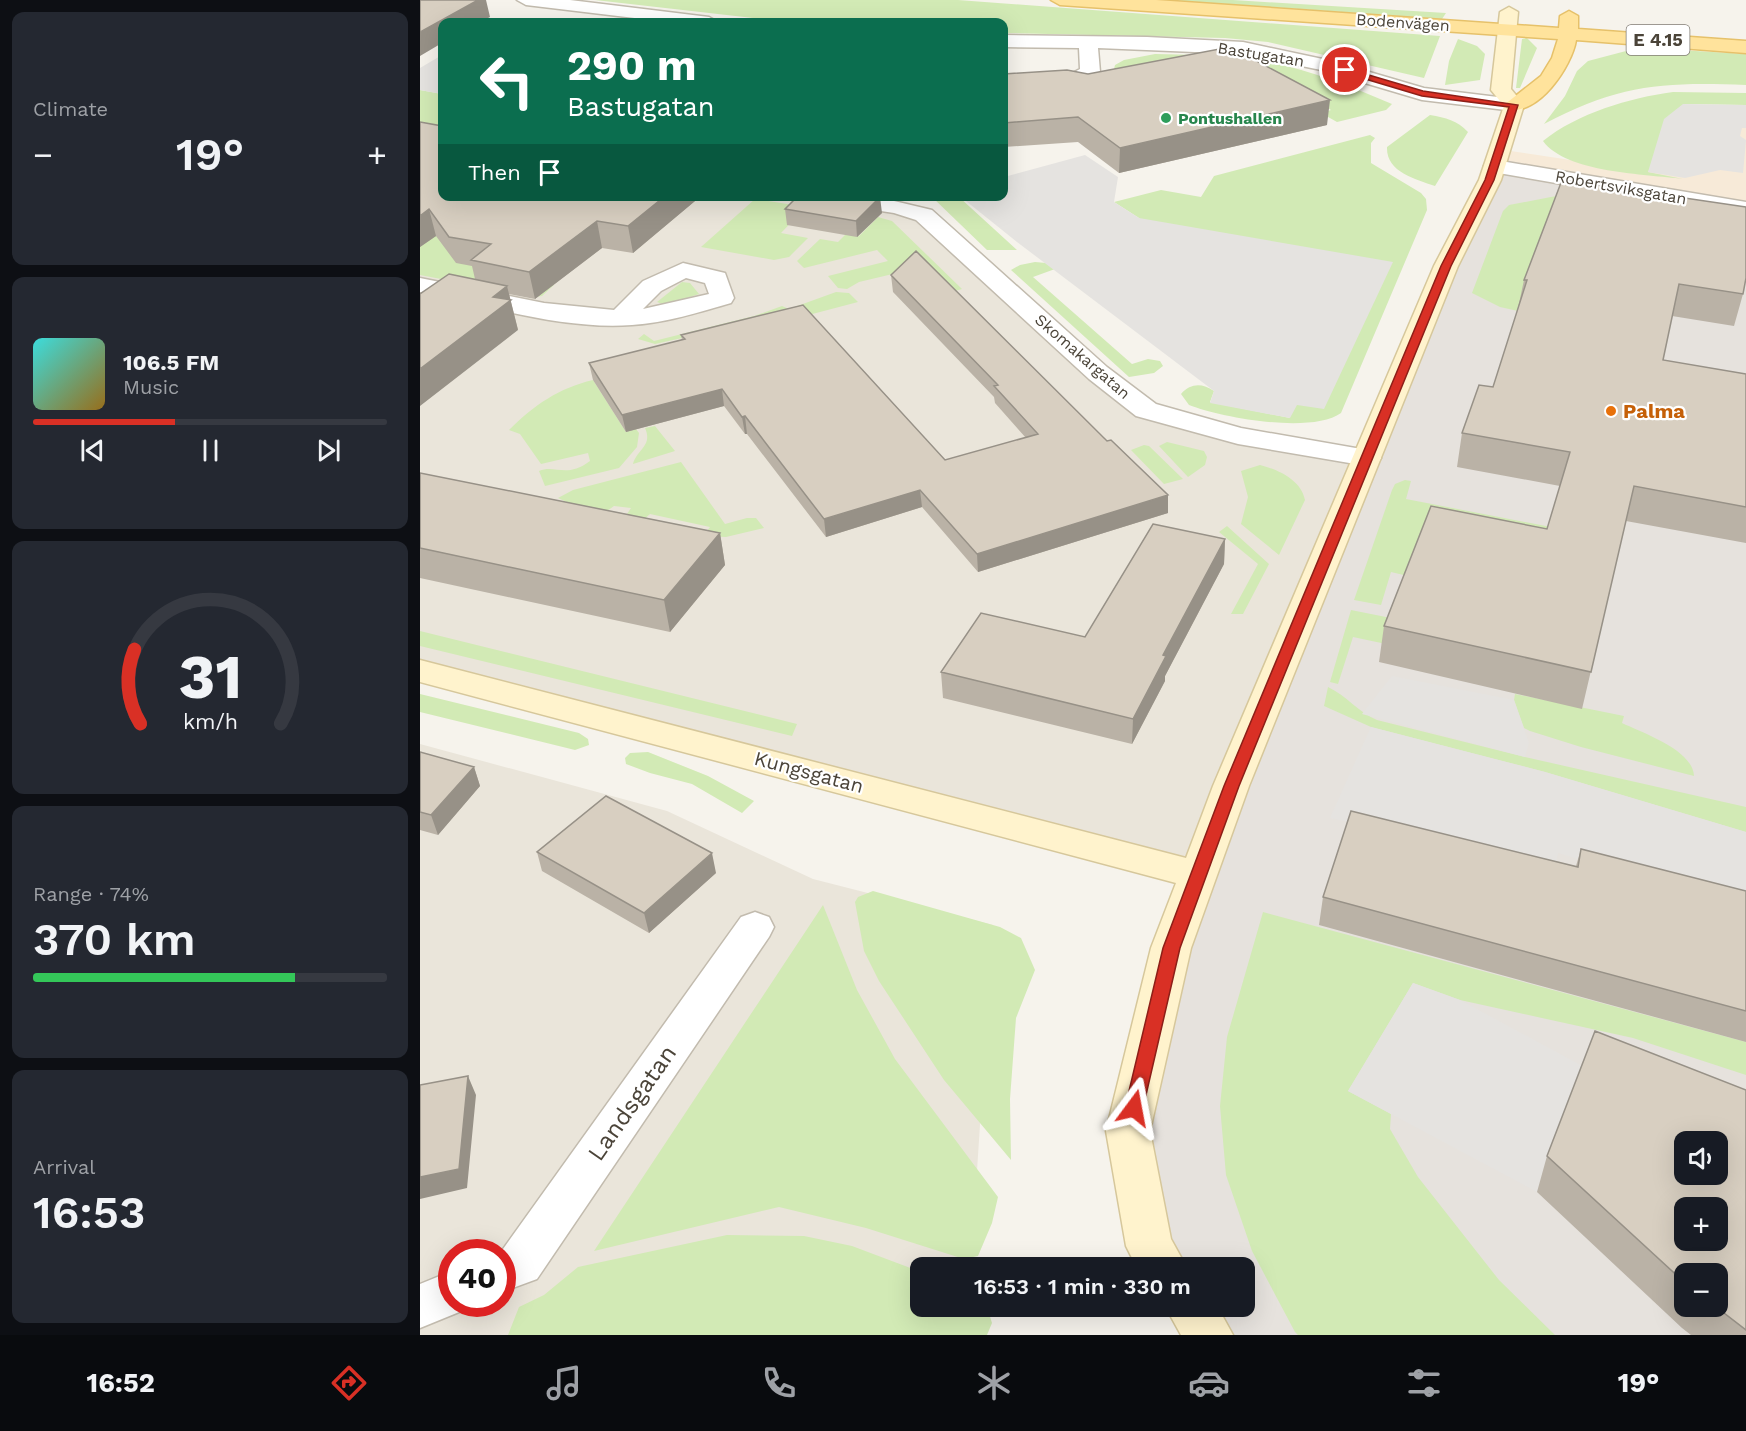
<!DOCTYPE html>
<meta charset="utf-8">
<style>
:root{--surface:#171b24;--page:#242831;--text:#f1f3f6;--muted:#9ea1a6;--line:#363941;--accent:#d93025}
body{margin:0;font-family:"Work Sans",sans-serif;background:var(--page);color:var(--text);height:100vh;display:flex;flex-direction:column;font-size:22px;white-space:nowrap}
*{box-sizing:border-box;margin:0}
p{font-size:20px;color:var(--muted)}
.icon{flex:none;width:33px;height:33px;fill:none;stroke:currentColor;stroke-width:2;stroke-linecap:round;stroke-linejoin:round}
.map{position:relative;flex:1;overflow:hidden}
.panel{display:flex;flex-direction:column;gap:12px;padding:12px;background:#0d0f14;width:420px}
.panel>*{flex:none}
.hud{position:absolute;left:18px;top:18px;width:570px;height:183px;border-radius:12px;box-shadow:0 6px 24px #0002;background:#0b6e4f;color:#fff;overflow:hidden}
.fabs{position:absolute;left:1254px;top:1131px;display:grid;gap:12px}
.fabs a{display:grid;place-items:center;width:54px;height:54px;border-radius:12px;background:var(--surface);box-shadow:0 6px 24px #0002;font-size:30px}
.speed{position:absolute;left:18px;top:1239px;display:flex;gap:12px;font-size:30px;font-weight:700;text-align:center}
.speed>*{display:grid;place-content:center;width:78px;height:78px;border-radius:50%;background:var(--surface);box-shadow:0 6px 24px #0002;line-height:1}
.speed .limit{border:9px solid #d22;background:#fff;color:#111}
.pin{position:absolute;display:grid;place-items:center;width:51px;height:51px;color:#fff;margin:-26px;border:3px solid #fff;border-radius:50%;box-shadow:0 2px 6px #0007}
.me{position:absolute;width:66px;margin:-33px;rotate:13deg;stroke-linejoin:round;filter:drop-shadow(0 0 4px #0008)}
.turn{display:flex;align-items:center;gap:21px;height:126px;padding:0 30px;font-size:27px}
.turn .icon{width:78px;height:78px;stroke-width:2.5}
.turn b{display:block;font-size:42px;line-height:51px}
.then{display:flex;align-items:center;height:57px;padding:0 30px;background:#0003;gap:12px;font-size:22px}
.big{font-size:45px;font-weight:600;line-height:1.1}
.panel .widget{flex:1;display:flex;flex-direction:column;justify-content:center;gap:9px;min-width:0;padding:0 21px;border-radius:12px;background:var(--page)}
.panel .dial{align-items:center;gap:0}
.dial svg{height:156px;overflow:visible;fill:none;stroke:var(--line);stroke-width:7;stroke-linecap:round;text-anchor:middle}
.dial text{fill:var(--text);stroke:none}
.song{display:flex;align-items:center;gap:18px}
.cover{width:72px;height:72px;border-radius:9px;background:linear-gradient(135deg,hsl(180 70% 55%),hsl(40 70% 35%))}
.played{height:6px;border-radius:3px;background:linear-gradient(90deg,var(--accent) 40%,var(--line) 40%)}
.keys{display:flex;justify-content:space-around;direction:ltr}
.heat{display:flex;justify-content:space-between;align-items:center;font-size:33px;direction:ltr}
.charge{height:9px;border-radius:4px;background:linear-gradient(90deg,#34c759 74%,var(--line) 0)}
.trip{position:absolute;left:490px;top:1257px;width:345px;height:60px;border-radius:12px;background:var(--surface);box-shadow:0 6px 24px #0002;font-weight:600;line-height:60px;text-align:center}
.dock{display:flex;height:96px;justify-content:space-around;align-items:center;background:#090b0e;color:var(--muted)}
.dock .icon{width:42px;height:42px}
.dock .on{color:var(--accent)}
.dock b{font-size:27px;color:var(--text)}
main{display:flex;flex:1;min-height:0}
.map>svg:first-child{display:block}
.residential{fill:#eae5da;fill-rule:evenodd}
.commercial{fill:#f7ead8}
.industrial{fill:#e6e2dd;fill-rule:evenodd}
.green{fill:#d2eab5}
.parking{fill:#e5e3e0}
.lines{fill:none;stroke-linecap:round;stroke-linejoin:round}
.street-casing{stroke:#c2bbae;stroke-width:3}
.secondary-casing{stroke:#d6c79b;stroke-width:3}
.primary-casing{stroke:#e6c16a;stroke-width:3}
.street{fill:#fff;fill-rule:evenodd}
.secondary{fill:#fff3cd;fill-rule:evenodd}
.primary{fill:#ffe39c;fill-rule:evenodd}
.wall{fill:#bab2a6;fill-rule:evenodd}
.shaded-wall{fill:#979187}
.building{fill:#d8cfc1;stroke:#979187;stroke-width:1.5;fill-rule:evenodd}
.route{fill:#d93025;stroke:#8d1f18;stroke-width:1.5}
.leisure-dot{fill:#2e9e5b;stroke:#fff;stroke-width:2}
.food-dot{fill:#e8710a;stroke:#fff;stroke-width:2}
.labels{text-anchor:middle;stroke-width:4.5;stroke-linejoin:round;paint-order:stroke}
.far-street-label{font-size:16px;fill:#4b4439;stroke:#fff}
.far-leisure-label{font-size:16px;font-weight:bold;fill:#27864d;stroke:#fff;text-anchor:start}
.shield{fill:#fff;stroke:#817c74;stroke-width:1.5}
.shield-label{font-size:18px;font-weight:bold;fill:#4b4439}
.food-label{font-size:20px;font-weight:bold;fill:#c56008;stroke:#fff;text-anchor:start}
.street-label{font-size:20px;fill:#4b4439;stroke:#fff}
.near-street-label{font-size:24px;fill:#4b4439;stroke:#fff}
</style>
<main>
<section class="panel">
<div class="widget"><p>Climate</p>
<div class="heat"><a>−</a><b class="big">19°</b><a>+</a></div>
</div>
<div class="widget">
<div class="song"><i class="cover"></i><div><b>106.5 FM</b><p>Music</p></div></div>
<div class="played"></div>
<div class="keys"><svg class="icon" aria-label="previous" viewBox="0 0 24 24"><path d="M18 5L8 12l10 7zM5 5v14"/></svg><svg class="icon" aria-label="pause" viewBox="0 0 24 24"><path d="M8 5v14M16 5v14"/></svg><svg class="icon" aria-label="next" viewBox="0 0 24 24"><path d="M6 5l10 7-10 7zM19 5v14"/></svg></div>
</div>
<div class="widget dial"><svg viewBox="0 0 100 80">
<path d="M14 69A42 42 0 1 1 86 69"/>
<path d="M14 69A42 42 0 0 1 11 31" stroke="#d93025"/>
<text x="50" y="56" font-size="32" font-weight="700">31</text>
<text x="50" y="72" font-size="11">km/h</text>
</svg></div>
<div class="widget"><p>Range · 74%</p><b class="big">370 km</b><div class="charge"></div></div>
<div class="widget"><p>Arrival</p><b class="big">16:53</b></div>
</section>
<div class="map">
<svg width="1326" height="1335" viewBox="0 0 1326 1335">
<rect width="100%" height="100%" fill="#f6f3ec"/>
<!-- residential -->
<path class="residential" d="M0 133 22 196H403L485 210 747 419 950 461 774 879 0 672Z
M0 744 247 811 393 879 573 925 551 1263 549 1267 501 1268V1306L520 1335H0ZM32 1252H82V1304H32Z"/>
<!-- commercial -->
<path class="commercial" d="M1326 104V215L1076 167 1084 150 1224 171Z"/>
<!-- industrial -->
<path class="industrial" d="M1076 167 1326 215V1335H789L772 1307 825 1306V1268L749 1267 725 1191V1052L751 948ZM1264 1142H1298V1174H1264ZM1264 1208H1298V1240H1264ZM1264 1274H1298V1306H1264Z"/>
<!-- green -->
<path class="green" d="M175 0H538L1020 36 1004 78 848 42 805 38 584 33V22H368Z
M748 0H813L1026 13 1022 19Z
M1107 38 1117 48 1100 88H1096L1102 39Z
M1038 39 1057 46 1065 54 1060 80 1025 85 1029 61Z
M1242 49 1326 54V85C1243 82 1200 84 1124 124L1145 96 1157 71 1168 61 1206 51Z
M735 54C765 55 797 54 827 58 878 65 925 84 972 104L966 110 917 122 901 113 911 110 886 95 693 73 695 65 704 60Z
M0 90 22 94V126L0 123Z
M1253 92 1326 93V105L1264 104 1228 172 1263 179C1226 174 1146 173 1123 141 1158 113 1209 98 1253 92Z
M1010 115C1026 118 1037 120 1048 132L1015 186C995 179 966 172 967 147Z
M950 135 955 138 951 143V163L1001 193 1006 199 1007 210 921 413C892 434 802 418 769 405L761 394C771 383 782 383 794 391L790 402 870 418 719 218 694 202 741 190 781 197 794 176Z
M1136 196 1098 311 1080 307 1052 293 1083 211 1089 205Z
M512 197H539L597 250H567Z
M335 199 386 207 361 233 388 238 369 257 354 260 281 247Z
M0 210 134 285 122 296 116 297 0 275Z
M458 217 472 221 542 289 525 294 498 268 439 282 427 289 418 288 408 276 468 261 457 250 384 268 377 261 400 239 418 242 426 234 439 236Z
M615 262 626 263 635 269 613 277 712 364 728 359 740 361 743 366 734 373 709 377 591 270 600 265Z
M262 282 270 283 279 294 245 305 237 302Z
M416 292 429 293 438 302 381 317 347 319 235 344 218 339 224 334 234 341 334 316 362 306 369 309Z
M173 380 206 432 216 429 219 433 217 447 199 468 125 486 119 471C135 464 146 479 170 461L168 453 121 464 100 434 89 430C114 405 139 388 173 380Z
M235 426 255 451 213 464C217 449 233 446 225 428Z
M747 442 784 451 787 457 785 465 768 477 739 446Z
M724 445 729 446 763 479 744 484 711 450Z
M261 462 305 524 327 518H336L344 528 306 537 283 536 290 527 230 514 222 521 205 517 211 508 194 506 187 511 151 504 138 498 153 490Z
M840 465C859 470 881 480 885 500L859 555 821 524 828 497 821 471Z
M985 480 991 481 986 499 1131 527 1120 564 992 577 971 572 961 605 934 600 972 490 975 484Z
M807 526 849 564 823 614H811L838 564 799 532Z
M931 610 976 619 966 644 933 637 918 684 910 682Z
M0 631 377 724 372 736 0 646Z
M908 687C927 696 938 712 957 720L1105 757 1326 807V832L1125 772 951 727 904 706Z
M0 694 159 733 168 739 169 745 155 750 0 712Z
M1095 694 1204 716 1202 723C1223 733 1273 750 1274 776L1161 747 1110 731 1104 728 1094 700Z
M228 752 288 776 334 801 322 813 272 784 230 773 206 764 205 758 210 753Z
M453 891 580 927 601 938 615 970 596 1018 590 1099 591 1160 524 1080 459 981 444 951 435 902 438 897Z
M403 905 437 990 475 1059 578 1197 572 1223 558 1256 544 1259 446 1228 359 1207 174 1251Z
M843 912 1326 1042V1075L1213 1038 1040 1000 993 983 928 1091 971 1114 970 1129 998 1177 1079 1280 1135 1335H878L875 1332 832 1251 806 1175 800 1106 807 1037Z
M307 1235 384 1236 432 1246 501 1272V1306L567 1307 572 1323 567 1335H88L99 1307 124 1295 158 1267Z"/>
<!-- parking -->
<path class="parking" d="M22 55V94L0 90V68Z
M1263 104 1326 105V128H1322L1320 136 1326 140 1323 173 1300 170 1265 178 1228 172 1244 119Z
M665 155 698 177 694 202 719 218 973 262 904 409 877 405 870 418 790 403 794 391 597 242 541 197 584 196V177Z
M972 676 1094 700 1109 743 1105 757 942 714Z
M951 727 1125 772 1326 832V910L1138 853 1135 867 910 818Z
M993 983 1040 1000 1164 1067 1117 1192 928 1091Z"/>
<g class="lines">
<defs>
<path id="street" d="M97 0H150L289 17 298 22H248L106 5Z
M584 35 727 37 823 42 912 61 1004 88 1094 99 1101 101 1104 105 1101 109 1094 111 1002 100 901 70 823 54 678 48 680 72 677 76 648 89 584 97V85L643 78 660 69 659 48 584 47Z
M1075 160 1326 202V216L1067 171 1064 166 1067 161Z
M398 196H453L512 210 687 367 736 404 821 428 947 450 957 452 961 458 957 464 947 466 818 444 716 416 669 379 496 220 474 213 409 203 401 201Z
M263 263 305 273 314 298 311 303C279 312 246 323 212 325 142 330 68 306 0 292V278L124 303 194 310 223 281ZM266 278 285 283 289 294 223 309 241 291Z
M335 912 349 917 354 927 349 937 117 1279 82 1292V1252H74L83 1249 321 917Z
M32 1271V1304H51L49 1308 0 1328V1284Z"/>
<path id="secondary" d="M1089 7 1098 12 1091 89 1104 105 1081 180 1038 266 829 786 771 948 730 1131 751 1239 767 1268H717L706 1246 686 1131 731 948 756 883 0 682V660L766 858 793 786 1014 266 1059 180 1084 106 1071 90 1080 12Z
M745 1306H797L813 1335H761Z"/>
<path id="primary" d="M631 0H736L1139 28 1140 16 1149 11 1158 16V29L1326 41V53L1156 40C1152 66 1118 117 1087 109L1084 105 1121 76 1132 58 1138 39 640 5Z"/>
</defs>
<!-- street casing -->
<use href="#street" class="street-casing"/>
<!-- secondary casing -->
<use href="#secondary" class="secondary-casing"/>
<!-- primary casing -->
<use href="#primary" class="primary-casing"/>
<!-- street -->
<use href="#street" class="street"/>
<!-- secondary -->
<use href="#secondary" class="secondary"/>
<!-- primary -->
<use href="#primary" class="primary"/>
</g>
<!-- wall -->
<path class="wall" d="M584 74 907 125 699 173 658 142 584 147Z
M0 122 281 196 213 253 182 248 115 299 89 294 98 330 55 279 52 266 36 263 16 236 0 247Z
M1142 180 1323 294 1314 326 1252 316 1243 360 1326 374V543L1206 521 1162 709 959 662 964 626 1127 529 1140 486 1037 467 1042 433 1073 387 1098 308 1104 280Z
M465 196H479L477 199Z
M365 209 462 213 437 237 367 225Z
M471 275 687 441 748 495V513L558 572 502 507 406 537 327 434H325L304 406 206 432 173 380 169 363 262 340 261 335 525 460 606 438 575 403 574 397 473 292Z
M0 473 300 533 305 565 250 632 0 578Z
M805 539 804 564 745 676V681L712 744 523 698 521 672 665 637Z
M0 752 54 767 60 786 18 835 0 830Z
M1161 849 1326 891V1042L899 925 903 897 1156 866Z
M117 852 296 873 229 933 122 871Z
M1326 1090V1335H1271L1262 1328 1117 1192 1127 1156ZM1264 1274 1298 1306H1264Z"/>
<!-- shaded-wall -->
<path class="shaded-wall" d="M58 0H66L70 17 60 22H22V43L0 56V32Z
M910 100 907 125 699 173 700 148Z
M245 196H281L213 253 208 226Z
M460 197 462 213 437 237 436 221Z
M9 209 16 236 0 247V216Z
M177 221 182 248 115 299 109 272Z
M87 286 98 330 0 406V369L73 297Z
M302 389 304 406 206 432 202 415Z
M325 416 327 434H325L322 417Z
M500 490 502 507 406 537 404 519Z
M748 495V513L558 572 557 554Z
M300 533 305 565 250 632 244 600Z
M805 539 804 564 745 676V681L712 744 713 719 743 655Z
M54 767 60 786 18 835 11 815Z
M292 853 296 873 229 933 224 913Z
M48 1076 56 1095 47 1188 0 1199V1177Z"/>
<!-- building -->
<path class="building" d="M0 0H58L0 32Z
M810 47 910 100 700 148 658 117 584 123V74L647 70 668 74Z
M0 122 22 126V196H245L208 226 177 221 109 272 51 260 71 244 29 237 9 209 0 216Z
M1142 180 1326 207V278L1323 294 1259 284 1243 360 1326 374V507L1214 486 1171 672 964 626 1011 506 1127 529 1150 452 1042 433 1059 385 1073 387 1107 280H1104Z
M378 196H455L460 197 436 221 365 209Z
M496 251 687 441 691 440 748 495 557 554 500 490 404 519 325 416 322 417 302 389 202 415 169 363 265 339 261 335 383 305 525 460 618 434 574 386 578 385 471 275Z
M29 274 87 286 73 297 91 300 0 369V294Z
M0 473 300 533 244 600 0 548Z
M733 524 805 539 743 655 746 656 713 719 521 672 561 613 665 637Z
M0 752 54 767 11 815 0 812Z
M186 796 292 853 224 913 117 852Z
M931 811 1158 867 1161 849 1326 891V1011L903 897Z
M1175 1031 1326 1090V1330L1295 1306H1298V1274H1264V1282L1127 1156ZM1264 1142H1298V1174H1264ZM1264 1208H1298V1240H1264Z
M48 1076 39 1169 0 1177V1085Z"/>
<!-- route -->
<path class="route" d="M925 68 1003 91 1098 105 1074 180 1031 266 819 786 760 948 723 1108 720 1113 714 1116 708 1113 705 1108 743 948 804 786 1021 266 1065 180 1089 107 1002 96 922 72Z"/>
<!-- markers -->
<circle class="leisure-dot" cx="746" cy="118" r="6"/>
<circle class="food-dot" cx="1191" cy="411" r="6"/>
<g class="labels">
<!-- far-street labels -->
<g class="far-street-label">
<text transform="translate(983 22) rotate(4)" y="6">Bodenvägen</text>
<text transform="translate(841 54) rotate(9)" y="6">Bastugatan</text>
<text transform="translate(1201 187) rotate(10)" y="6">Robertsviksgatan</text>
<text transform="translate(663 356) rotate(41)" y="6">Skomakargatan</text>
</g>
<!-- far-leisure labels -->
<g class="far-leisure-label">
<text x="758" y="124">Pontushallen</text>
</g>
<!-- shield labels -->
<rect class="shield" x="1206.5" y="25" width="63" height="30" rx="4.5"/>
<g class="shield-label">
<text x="1238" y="46">E 4.15</text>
</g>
<!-- food labels -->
<g class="food-label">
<text x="1203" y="418">Palma</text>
</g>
<!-- street labels -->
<g class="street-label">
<text transform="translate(389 772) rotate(15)" y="7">Kungsgatan</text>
</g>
<!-- near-street labels -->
<g class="near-street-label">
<text transform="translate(212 1103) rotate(-55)" y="8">Landsgatan</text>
</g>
</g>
</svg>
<div class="fabs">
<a><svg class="icon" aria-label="sound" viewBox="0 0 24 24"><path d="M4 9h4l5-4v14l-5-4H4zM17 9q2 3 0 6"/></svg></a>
<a>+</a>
<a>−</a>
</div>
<div class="speed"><div class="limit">40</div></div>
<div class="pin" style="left:925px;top:70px;background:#d93025"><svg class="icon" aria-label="arrive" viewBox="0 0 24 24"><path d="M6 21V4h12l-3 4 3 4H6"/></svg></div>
<svg class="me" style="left:714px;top:1108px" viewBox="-20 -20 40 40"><path d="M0-17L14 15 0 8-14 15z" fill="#d93025" stroke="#fff" stroke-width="4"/></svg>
<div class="trip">16:53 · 1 min · 330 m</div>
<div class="hud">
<div class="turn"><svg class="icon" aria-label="left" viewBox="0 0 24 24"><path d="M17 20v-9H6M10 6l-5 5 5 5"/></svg><div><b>290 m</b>Bastugatan</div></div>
<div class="then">Then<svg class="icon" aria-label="arrive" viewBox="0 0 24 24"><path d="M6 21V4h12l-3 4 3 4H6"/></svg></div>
</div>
</div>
</main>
<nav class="dock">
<b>16:52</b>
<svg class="icon on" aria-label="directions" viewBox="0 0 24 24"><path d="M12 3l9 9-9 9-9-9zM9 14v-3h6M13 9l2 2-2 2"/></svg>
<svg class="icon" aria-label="music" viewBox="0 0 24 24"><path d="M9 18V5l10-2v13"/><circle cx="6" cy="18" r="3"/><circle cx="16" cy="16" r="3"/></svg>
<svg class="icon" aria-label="phone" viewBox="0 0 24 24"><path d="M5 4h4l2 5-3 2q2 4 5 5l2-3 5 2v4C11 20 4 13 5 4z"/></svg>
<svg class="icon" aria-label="climate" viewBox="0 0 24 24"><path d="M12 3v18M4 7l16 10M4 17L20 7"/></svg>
<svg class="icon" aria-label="car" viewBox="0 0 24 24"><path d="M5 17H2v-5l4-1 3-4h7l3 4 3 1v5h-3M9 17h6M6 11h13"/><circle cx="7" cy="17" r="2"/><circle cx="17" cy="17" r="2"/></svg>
<svg class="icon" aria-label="filters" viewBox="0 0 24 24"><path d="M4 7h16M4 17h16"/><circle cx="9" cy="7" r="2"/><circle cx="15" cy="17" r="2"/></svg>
<b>19°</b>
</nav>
